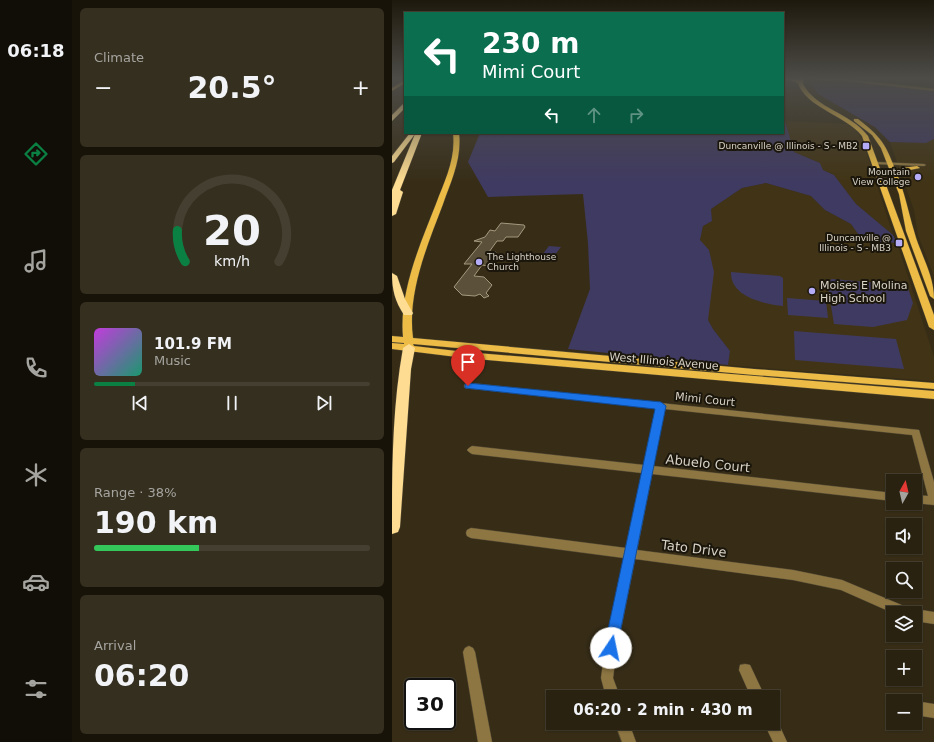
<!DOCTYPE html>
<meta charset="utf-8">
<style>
:root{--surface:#292211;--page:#352f1f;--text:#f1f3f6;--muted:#a5a49f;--line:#453f31;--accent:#0b8043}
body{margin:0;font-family:"DejaVu Sans",sans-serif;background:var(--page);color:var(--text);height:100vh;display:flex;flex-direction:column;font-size:15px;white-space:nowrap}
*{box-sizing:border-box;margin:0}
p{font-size:13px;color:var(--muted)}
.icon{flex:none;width:22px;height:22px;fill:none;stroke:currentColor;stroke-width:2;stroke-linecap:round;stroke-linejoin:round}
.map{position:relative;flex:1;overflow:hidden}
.panel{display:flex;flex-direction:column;gap:8px;padding:8px;background:#171309;width:320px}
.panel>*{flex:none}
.top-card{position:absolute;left:12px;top:12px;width:380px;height:122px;border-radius:0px;box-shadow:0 1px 3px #0004,0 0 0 1px var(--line);background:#0b6e4f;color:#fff;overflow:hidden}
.needle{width:26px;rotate:8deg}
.fabs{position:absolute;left:494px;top:474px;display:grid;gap:8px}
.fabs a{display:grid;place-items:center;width:36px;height:36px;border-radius:0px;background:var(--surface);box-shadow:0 1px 3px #0004,0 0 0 1px var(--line);font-size:20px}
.speed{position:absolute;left:12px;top:678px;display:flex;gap:8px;font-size:20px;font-weight:700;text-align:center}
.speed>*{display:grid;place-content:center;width:52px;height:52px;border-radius:50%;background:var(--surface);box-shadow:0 1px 3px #0004,0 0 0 1px var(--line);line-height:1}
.speed .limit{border:2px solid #111;border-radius:6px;background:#fff;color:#111}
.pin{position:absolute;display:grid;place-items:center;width:34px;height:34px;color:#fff;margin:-41px -17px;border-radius:50% 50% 50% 0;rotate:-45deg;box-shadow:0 0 4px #0007}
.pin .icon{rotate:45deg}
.me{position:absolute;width:44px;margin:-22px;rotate:11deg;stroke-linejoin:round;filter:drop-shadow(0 0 3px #0008)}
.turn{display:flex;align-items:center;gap:14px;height:84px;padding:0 12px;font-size:18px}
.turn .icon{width:52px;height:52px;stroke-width:2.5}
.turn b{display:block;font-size:28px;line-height:34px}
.lanes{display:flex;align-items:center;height:38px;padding:0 12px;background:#0003;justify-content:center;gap:20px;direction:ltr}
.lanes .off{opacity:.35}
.big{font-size:30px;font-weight:700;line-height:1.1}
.panel .card{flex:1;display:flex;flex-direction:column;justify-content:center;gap:6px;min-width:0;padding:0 14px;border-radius:6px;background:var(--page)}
.panel .dial{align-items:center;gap:0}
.dial svg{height:104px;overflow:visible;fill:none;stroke:var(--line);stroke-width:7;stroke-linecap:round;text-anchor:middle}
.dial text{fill:var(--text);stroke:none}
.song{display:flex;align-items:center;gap:12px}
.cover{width:48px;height:48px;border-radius:6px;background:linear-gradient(135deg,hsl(290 70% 55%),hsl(160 70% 35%))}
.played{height:4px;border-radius:2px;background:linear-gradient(90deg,var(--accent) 15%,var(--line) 15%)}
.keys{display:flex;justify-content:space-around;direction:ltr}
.heat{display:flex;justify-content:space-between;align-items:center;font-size:22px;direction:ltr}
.charge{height:6px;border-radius:3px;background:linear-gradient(90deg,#34c759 38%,var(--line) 0)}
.trip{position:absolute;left:154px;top:690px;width:234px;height:40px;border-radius:0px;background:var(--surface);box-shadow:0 1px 3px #0004,0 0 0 1px var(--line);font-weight:700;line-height:40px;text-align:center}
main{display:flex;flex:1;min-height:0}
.dock{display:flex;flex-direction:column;width:72px;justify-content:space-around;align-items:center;background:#100e07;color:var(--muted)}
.dock .icon{width:28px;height:28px}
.dock .current{color:var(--accent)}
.dock b{font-size:18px;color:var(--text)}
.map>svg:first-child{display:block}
.built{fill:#413416}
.green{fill:#3f3a61}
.building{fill:#5b5039;stroke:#a4997f}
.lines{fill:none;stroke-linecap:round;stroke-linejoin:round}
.minor-casing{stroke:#544b36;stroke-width:1}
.major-casing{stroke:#544b36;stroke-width:1}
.highway-casing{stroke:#544b36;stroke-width:1}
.minor{fill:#8d7642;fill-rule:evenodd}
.major{fill:#ecbc46;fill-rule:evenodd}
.highway{fill:#fedd92;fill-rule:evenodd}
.route{fill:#1a73e8;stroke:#114b97}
.poi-dot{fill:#b5acf8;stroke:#1b160c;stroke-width:1.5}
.labels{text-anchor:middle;stroke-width:4;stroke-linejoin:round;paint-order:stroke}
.far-poi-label{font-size:9px;fill:#d8d2c5;stroke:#1b160c;text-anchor:end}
.poi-label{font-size:11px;fill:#d8d2c5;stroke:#1b160c;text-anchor:start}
.street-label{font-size:11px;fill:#d8d2c5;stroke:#1b160c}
.near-street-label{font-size:13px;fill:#d8d2c5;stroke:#1b160c}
</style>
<main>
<nav class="dock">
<b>06:18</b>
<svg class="icon current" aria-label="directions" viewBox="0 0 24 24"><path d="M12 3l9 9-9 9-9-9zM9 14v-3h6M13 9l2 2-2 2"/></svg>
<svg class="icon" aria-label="music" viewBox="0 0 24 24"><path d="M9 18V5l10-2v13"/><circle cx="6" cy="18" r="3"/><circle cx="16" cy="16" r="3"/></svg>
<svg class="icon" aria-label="phone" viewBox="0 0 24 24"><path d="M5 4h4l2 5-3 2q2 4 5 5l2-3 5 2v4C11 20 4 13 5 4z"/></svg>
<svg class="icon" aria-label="climate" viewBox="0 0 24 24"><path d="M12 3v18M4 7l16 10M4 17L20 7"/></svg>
<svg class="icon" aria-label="car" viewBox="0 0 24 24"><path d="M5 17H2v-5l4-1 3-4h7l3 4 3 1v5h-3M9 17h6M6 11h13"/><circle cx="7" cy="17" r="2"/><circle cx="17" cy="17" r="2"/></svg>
<svg class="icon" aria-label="filters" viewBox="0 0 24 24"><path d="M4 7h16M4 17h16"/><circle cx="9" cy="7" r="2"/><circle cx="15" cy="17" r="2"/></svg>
</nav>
<section class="panel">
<div class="card"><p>Climate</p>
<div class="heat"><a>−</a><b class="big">20.5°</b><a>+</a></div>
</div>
<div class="card dial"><svg viewBox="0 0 100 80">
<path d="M14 69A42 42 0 1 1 86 69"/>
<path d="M14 69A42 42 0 0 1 8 45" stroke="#0b8043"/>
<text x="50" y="56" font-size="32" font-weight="700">20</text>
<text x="50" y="72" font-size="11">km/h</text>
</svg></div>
<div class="card">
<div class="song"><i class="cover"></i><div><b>101.9 FM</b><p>Music</p></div></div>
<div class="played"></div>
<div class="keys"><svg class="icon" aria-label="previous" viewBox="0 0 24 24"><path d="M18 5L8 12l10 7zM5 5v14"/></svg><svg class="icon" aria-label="pause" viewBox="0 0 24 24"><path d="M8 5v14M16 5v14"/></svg><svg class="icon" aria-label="next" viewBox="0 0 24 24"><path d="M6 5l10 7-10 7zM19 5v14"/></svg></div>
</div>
<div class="card"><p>Range · 38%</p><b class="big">190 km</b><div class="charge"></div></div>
<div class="card"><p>Arrival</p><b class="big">06:20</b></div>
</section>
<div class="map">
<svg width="542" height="742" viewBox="0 0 542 742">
<rect width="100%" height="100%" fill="#372d17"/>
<!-- built -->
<path class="built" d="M393 121 455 124 463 129 470 139 501 235 464 204 442 175 431 170 428 163 402 152Z
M542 139V276L526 235 522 210 498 142 534 143Z
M374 183 419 196 433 210 459 224 469 238 488 242 505 243 542 357V381L336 365 338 351 321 329 316 320 308 240 311 226 320 221 319 209 350 188Z"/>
<!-- green -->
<path class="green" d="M424 80 463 82 542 91V139L534 143 498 142 483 127 426 94 418 82Z
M391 121H393L402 152 428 163 431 170 442 175 464 204 501 235 505 243 488 242 469 238 459 224 433 210 419 196 374 183 350 188 319 209 320 221 311 226 308 240 317 250 322 272 316 320 321 329 338 351 336 365 176 349 198 289 196 243 191 194 96 197 76 162 88 133H391Z
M157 246 169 247 159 260 147 259Z
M339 272 388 276 391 278V306C372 304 338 297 339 272Z
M440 279 515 285 521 303 515 320 481 327 442 324 435 282Z
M395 298 434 301 436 318 396 315Z
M402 331 504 339 512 369 403 360Z"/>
<!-- building -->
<path class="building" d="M109 223 132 225 133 227 126 237H114L111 241H105L97 252H104L99 260H101L97 266 90 265 82 276 92 277 100 285 94 293 97 296 92 298 88 294 83 296 70 295 62 287 80 264H72L90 242 82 241 93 237 98 230 103 231Z"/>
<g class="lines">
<defs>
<path id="minor" d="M391 78 454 79 542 89V91L454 81 391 79Z
M484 162 532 164 534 165 532 166 482 164V163Z
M76 383 527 430 542 482V505L523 503V495L536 496 520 435 273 409 261 466 501 493V501L260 474 245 550 401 570 450 580 519 609 520 610 523 609 542 612V624L523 621V613H501L449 590 401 580 243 559 225 648 221 678 228 697H214L209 678 213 648 232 558 79 538 75 536 74 533 75 530 79 528 234 548 250 473 80 454 77 452 75 450 77 448 80 446 252 465 264 408 73 388 72 386 73 384Z
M77 646 81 648 83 652 100 742H86L71 652 73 648Z
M353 664 358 665 373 697H359L347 670 348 665Z
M523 701 542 704V718L523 715Z
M381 717 384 718 395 742H381L372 723H381Z
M223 723H237L244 742H230Z"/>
<path id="major" d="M393 78 407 80V78H411V84C424 109 459 113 476 136L542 315V330L537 327 470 136C455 116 413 107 406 83Z
M13 80V83L0 91V88Z
M462 119H466C489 137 493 143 503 169L525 166 528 168 508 172 505 174C513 194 516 211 522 231 528 254 542 274 542 299L538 296 514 231 507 194 489 148 480 135 462 121Z
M61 133H67C70 159 59 181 51 204 35 246 15 293 21 338L362 369 542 383V389L362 375 21 344 22 346 73 352 542 391V399L73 358 0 349V343L12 344V343L0 342V336L11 337C7 292 28 245 44 204 53 180 64 159 61 133Z"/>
<path id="highway" d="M13 102V108L0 121V115Z
M18 133H30L8 190 11 192 4 214 0 216V190L23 134 2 162 0 163V156Z
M0 273 5 276 13 299 21 313 20 315H12C3 301 0 290 0 273Z
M17 344 23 348 19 369 8 527 6 532 0 534C0 472 0 409 11 348Z"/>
</defs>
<!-- minor casing -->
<use href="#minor" class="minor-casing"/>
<!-- major casing -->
<use href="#major" class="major-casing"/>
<!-- highway casing -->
<use href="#highway" class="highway-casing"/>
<!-- minor -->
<use href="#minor" class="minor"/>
<!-- major -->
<use href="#major" class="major"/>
<!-- highway -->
<use href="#highway" class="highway"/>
</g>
<!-- sky -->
<linearGradient id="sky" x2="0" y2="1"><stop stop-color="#1e190d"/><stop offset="0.43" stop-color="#4d4c47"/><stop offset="1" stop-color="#4d4c47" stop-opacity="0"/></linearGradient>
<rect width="542" height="182" fill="url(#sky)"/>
<!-- route -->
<path class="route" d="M76 383 269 402 274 406 224 653 219 656 214 653 212 648 263 409 73 388V384Z"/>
<!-- markers -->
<g class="poi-dot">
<rect x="470" y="142" width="8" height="8" rx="2"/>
<circle cx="526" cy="177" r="4"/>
<rect x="503" y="239" width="8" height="8" rx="2"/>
<circle cx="87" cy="262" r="4"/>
<circle cx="420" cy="291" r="4"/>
</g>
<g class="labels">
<!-- far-poi labels -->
<g class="far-poi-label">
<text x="466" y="149">Duncanville @ Illinois - S - MB2</text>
<text x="518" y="175">Mountain<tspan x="518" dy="10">View College</tspan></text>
<text x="499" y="241">Duncanville @<tspan x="499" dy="10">Illinois - S - MB3</tspan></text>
<text x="95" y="260" text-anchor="start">The Lighthouse<tspan x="95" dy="10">Church</tspan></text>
</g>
<!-- poi labels -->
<g class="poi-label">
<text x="428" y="289">Moises E Molina<tspan x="428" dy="13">High School</tspan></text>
</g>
<!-- street labels -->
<g class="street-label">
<text transform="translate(272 361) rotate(5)" y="4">West Illinois Avenue</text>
<text transform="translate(313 399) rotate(6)" y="4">Mimi Court</text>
</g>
<!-- near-street labels -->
<g class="near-street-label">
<text transform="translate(316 463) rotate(6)" y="5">Abuelo Court</text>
<text transform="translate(302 548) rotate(7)" y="5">Tato Drive</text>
</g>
</g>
</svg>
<div class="fabs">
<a><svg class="needle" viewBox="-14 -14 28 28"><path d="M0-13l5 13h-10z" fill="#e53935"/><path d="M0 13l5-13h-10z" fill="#a5a49f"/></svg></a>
<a><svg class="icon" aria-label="sound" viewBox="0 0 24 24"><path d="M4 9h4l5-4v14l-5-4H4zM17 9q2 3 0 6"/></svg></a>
<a><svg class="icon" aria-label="search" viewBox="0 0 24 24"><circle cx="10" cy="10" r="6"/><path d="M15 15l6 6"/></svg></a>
<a><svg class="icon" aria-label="layers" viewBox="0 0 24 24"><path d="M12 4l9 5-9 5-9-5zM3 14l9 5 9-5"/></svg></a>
<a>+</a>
<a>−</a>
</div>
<div class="speed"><div class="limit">30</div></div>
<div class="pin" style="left:76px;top:386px;background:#d93025"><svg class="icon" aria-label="arrive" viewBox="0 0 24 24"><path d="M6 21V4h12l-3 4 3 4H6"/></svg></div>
<svg class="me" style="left:219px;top:648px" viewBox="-20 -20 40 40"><circle r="19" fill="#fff"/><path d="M0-13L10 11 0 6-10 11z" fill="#1a73e8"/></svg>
<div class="trip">06:20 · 2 min · 430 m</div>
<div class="top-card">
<div class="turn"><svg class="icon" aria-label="left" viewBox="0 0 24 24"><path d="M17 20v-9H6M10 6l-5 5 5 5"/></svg><div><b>230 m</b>Mimi Court</div></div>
<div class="lanes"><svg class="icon" aria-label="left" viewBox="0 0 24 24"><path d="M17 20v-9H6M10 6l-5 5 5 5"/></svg><svg class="icon off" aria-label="ahead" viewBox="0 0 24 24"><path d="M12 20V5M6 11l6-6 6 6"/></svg><svg class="icon off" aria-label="right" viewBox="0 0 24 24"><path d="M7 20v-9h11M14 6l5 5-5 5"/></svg></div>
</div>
</div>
</main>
